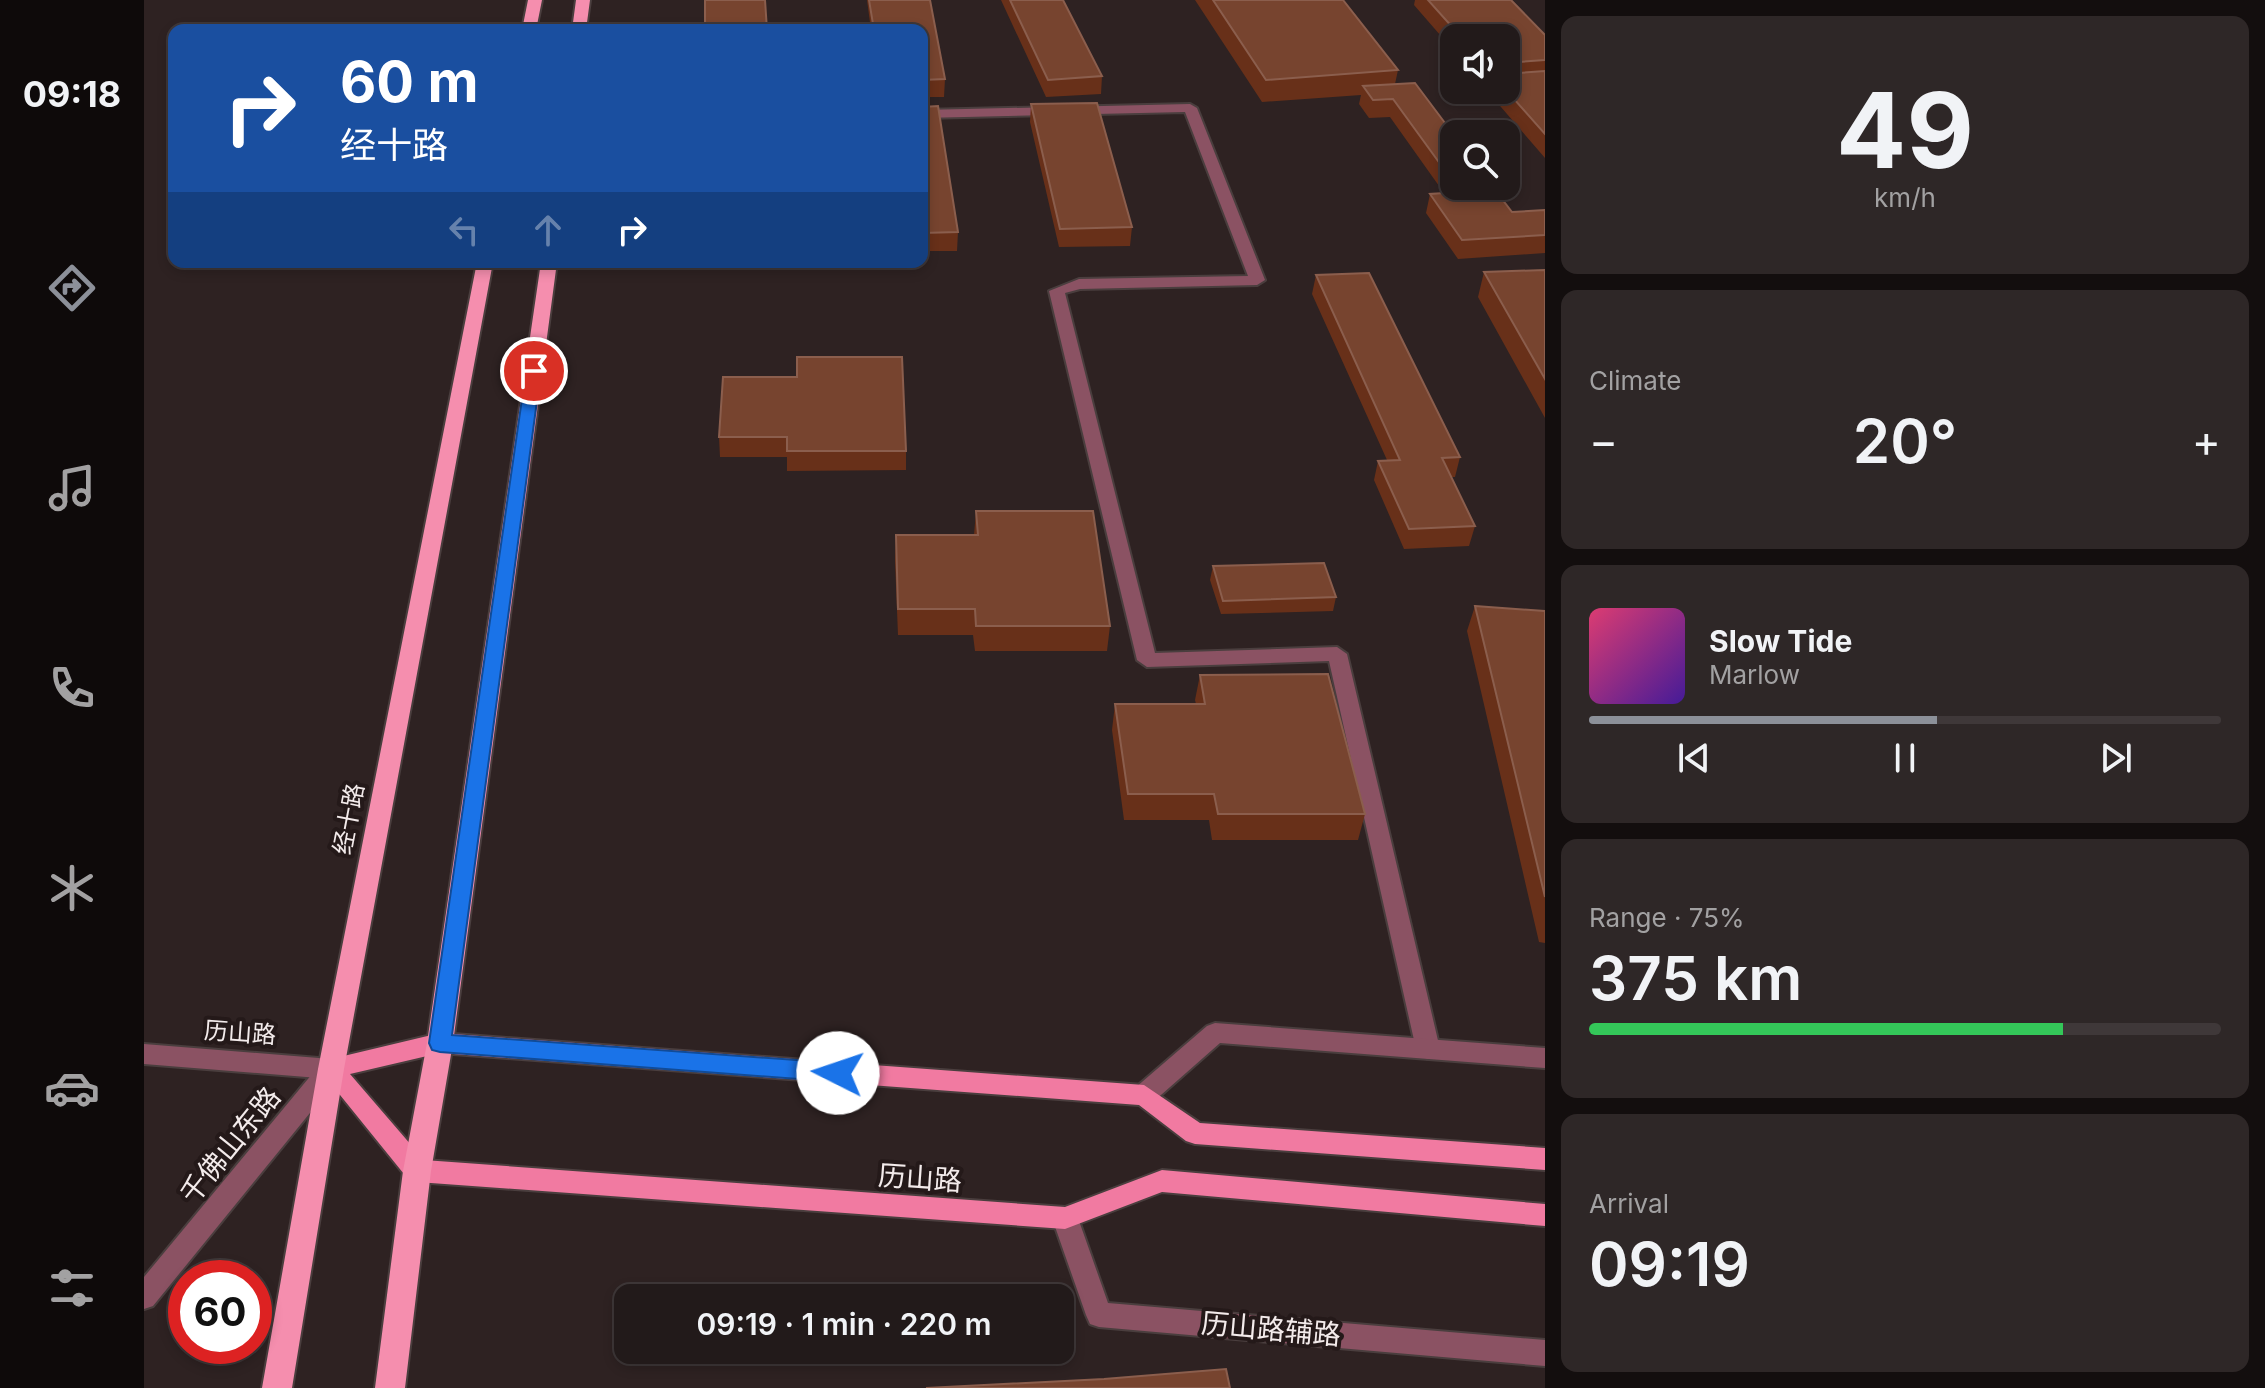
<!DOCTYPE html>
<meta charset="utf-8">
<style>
:root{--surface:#221a1a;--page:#2e2727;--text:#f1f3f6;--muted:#a2a1a2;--line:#3f3839;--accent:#8c9099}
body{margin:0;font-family:Inter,"Noto Sans SC",sans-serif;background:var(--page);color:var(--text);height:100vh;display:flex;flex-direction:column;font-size:30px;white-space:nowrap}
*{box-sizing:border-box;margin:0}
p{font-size:26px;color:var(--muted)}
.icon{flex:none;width:44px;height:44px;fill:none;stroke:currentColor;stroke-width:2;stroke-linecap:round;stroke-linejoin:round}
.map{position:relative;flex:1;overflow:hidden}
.sheet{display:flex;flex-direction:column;gap:16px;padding:16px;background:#130e0e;width:720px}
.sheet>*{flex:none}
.banner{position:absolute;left:24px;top:24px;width:760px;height:244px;border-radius:16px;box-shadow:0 4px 12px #0003,0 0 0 2px var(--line);background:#1a4fa0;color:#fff;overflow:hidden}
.fabs{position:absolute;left:1296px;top:24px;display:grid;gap:16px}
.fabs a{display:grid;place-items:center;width:80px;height:80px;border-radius:16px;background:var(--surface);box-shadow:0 4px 12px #0003,0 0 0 2px var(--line);font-size:40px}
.speed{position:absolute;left:24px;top:1260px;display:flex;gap:16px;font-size:40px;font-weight:700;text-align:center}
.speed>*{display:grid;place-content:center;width:104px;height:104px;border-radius:50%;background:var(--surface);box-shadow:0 4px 12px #0003,0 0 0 2px var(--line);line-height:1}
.speed .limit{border:12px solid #d22;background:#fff;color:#111}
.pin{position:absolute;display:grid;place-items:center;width:68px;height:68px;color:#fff;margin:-34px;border:4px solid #fff;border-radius:50%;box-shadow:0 2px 8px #0007}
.me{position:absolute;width:88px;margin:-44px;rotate:274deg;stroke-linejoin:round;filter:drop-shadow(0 0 6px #0008)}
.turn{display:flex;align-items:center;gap:28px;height:168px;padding:0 40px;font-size:36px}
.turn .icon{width:104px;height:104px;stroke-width:2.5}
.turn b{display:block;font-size:56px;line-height:68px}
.lanes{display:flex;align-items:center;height:76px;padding:0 40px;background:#0003;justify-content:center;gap:40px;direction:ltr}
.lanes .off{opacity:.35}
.big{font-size:60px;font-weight:600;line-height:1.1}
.sheet .card{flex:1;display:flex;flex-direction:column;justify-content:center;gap:12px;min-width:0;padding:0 28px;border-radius:16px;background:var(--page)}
.sheet .dial{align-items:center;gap:0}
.dial b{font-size:104px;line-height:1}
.song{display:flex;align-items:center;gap:24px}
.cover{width:96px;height:96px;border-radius:12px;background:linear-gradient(135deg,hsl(340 70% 55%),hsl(260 70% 35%))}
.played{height:8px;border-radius:4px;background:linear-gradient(90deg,var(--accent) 55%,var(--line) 55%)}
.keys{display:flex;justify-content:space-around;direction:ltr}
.heat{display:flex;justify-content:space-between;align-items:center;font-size:44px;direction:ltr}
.charge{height:12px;border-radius:6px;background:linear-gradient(90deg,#34c759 75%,var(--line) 0)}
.trip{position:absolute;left:470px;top:1284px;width:460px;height:80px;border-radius:16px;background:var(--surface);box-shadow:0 4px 12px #0003,0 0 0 2px var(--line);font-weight:600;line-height:80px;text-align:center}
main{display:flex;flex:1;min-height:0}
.menu{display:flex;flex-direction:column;width:144px;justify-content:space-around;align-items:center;background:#0e0a0a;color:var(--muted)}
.menu .icon{width:56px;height:56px}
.menu .selected{color:var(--accent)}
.menu b{font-size:36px;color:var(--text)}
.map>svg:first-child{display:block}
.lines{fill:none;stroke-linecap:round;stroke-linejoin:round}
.minor-casing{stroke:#4a3e3e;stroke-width:4}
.tertiary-casing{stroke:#4a3e3e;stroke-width:4}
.primary-casing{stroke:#4a3e3e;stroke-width:4}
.trunk-casing{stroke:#4a3e3e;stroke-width:4}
.minor{fill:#8b5263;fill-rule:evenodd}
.tertiary{fill:#8b5263;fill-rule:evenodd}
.primary{fill:#f17aa1;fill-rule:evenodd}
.trunk{fill:#f58eae;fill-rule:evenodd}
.wall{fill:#683019}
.building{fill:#77442f;stroke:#8b5e4d;stroke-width:2}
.route{fill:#1a73e8;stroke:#114b97;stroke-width:2}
.labels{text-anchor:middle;stroke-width:8;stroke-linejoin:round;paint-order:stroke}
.street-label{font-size:24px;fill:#f3ebeb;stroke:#241919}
.near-street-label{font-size:28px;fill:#f3ebeb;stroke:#241919}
</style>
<main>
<nav class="menu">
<b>09:18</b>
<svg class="icon selected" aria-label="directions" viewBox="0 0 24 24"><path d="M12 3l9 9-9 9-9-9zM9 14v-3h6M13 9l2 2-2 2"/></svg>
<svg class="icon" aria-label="music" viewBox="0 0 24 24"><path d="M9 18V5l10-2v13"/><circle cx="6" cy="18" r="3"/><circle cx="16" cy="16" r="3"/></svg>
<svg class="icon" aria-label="phone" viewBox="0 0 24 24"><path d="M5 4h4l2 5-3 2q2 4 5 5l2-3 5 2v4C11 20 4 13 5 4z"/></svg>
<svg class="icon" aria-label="climate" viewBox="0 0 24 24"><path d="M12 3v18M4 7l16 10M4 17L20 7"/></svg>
<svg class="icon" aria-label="car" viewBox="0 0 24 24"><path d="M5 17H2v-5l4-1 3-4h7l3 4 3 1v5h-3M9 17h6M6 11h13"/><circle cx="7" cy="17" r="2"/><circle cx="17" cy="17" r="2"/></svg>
<svg class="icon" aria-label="filters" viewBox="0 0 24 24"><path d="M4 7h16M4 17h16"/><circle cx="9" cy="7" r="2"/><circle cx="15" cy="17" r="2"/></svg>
</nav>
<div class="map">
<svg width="1401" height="1388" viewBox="0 0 1401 1388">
<rect width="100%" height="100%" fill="#2e2222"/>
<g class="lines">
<defs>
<path id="minor" d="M1046 104 1053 108 1121 280 1113 285 936 289 921 293 1011 653 1193 647 1203 654 1296 1049 1292 1056 1284 1059 1276 1056 1272 1049 1185 661 1003 667 993 660 905 291 935 279 1104 276 1041 112 778 118V110Z
M187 1059 196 1062 199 1069 196 1076 9 1306 0 1309V1277L178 1062Z"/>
<path id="tertiary" d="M1071 1023 1401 1048V1068L1076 1043 1009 1102 1000 1105 991 1102 988 1095 991 1088 1063 1026Z
M0 1044 187 1059 196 1062 199 1069 196 1076 187 1079 0 1064Z
M921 1207 930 1210 934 1218 964 1303 1401 1340V1366L955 1327 946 1324 942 1315 908 1218 912 1210Z"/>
<path id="primary" d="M296 1033 1000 1085 1056 1123 1401 1148V1170L1051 1144 1042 1141 995 1105 296 1053 206 1074 280 1160 921 1207 1018 1170 1401 1204V1226L1018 1192 921 1229 273 1182 264 1179 175 1069 178 1062 187 1059Z"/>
<path id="trunk" d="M384 0H398L392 30H378Z
M432 0H446L442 30H428Z
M333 262H349L200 1069 148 1388H118L174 1069Z
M397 262H413L309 1043 287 1171 261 1388H231L259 1171 283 1043Z"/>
</defs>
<!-- minor casing -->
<use href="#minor" class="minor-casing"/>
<!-- tertiary casing -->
<use href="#tertiary" class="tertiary-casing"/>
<!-- primary casing -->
<use href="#primary" class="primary-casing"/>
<!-- trunk casing -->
<use href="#trunk" class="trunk-casing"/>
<!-- minor -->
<use href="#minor" class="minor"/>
<!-- tertiary -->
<use href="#tertiary" class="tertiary"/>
<!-- primary -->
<use href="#primary" class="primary"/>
<!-- trunk -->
<use href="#trunk" class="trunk"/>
</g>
<!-- wall -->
<path class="wall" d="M723 0H786L801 79 800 97H778V30H727Z
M857 0H919L958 76 957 94 902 97Z
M1051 0H1199L1254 70 1251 84 1310 135V186H1348L1368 212 1401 210V253L1314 259 1282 213 1286 194 1300 193 1246 117 1225 118 1215 104 1217 95 1118 102Z
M1271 0H1367L1401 35V158L1344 92 1345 90H1362V38H1310V51L1270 5Z
M887 104 988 227 986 246 915 247 886 122Z
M778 107 814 232 813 251H778Z
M1401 270V418L1334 297 1340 272Z
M1172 275 1316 457 1311 477H1307L1331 526 1325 546 1260 549 1230 480 1234 461 1243 460 1168 294Z
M653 377 762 451V470L643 471V457H576L575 437Z
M832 511 966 626 963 651H831L829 635H754L751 561 752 535H830Z
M1069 566 1192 597 1189 611 1077 614 1066 580Z
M1331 606 1401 611V943L1395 942 1323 631Z
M1056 675 1221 814 1214 840H1068L1065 820H980L968 730 971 704H1052L1051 700Z"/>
<!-- building -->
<path class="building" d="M561 0H621L623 30H561Z
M725 0H786L801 79 778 80V30H730Z
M866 0H919L958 76 904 80Z
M1069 0H1199L1254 70 1122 80Z
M1284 0H1367L1401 35V60L1362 63V38H1318Z
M1401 71V134L1362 90V74Z
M1271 83 1310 135V183L1249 99 1229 100 1219 86Z
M953 103 988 227 916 229 887 104Z
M794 106 814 232 778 233V107Z
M1312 186H1348L1368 212 1401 210V235L1318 240 1286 194 1317 192Z
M1401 270V379L1340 272Z
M1225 273 1316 457 1298 458 1331 526 1265 529 1234 461 1256 460 1172 275Z
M653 357H758L762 451H643V437H575L579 377H653Z
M832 511H949L966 626H832L831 609H754L752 535H834Z
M1180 563 1192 597 1079 601 1069 566Z
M1331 606 1401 611V897Z
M1184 674 1221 814H1074L1070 794H984L971 704H1061L1056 675Z
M1082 1369 1086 1388H782L960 1379Z"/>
<!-- route -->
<path class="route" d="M390 367 397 371 308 1035 694 1063 702 1066 705 1073 702 1079 694 1082 296 1052 288 1050 285 1043 382 371Z"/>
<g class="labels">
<!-- street labels -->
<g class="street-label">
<text transform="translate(205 819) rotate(-79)" y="8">经十路</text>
<text transform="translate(96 1033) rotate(4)" y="8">历山路</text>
</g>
<!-- near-street labels -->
<g class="near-street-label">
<text transform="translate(86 1145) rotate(-51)" y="10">千佛山东路</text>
<text transform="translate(776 1178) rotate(4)" y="10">历山路</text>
<text transform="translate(1127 1329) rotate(5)" y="10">历山路辅路</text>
</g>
</g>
</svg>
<div class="fabs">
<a><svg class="icon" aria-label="sound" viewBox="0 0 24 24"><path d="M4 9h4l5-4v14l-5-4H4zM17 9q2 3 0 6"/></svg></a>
<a><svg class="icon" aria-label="search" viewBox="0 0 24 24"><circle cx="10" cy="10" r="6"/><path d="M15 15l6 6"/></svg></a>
</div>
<div class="speed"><div class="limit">60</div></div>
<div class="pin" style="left:390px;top:371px;background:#d93025"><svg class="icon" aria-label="arrive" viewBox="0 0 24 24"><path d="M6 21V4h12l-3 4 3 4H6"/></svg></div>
<svg class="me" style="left:694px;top:1073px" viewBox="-20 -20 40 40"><circle r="19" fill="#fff"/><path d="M0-13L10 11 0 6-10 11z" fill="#1a73e8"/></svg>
<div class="trip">09:19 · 1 min · 220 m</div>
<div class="banner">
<div class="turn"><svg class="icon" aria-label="right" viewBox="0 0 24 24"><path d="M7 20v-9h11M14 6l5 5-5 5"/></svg><div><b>60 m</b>经十路</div></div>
<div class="lanes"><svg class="icon off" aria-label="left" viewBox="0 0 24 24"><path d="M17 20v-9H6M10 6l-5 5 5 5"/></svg><svg class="icon off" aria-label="ahead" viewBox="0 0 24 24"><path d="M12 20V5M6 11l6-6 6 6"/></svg><svg class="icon" aria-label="right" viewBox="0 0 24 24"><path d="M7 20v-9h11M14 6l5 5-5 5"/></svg></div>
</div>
</div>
<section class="sheet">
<div class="card dial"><b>49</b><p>km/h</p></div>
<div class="card"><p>Climate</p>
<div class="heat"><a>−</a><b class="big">20°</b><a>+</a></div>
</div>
<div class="card">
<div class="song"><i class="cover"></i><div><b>Slow Tide</b><p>Marlow</p></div></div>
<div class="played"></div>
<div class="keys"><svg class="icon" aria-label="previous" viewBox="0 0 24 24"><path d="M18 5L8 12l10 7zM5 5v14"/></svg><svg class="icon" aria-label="pause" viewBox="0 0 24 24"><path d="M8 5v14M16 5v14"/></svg><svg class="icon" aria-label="next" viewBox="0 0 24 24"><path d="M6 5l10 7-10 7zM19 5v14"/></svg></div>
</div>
<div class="card"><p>Range · 75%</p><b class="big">375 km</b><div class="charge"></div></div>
<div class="card"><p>Arrival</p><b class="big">09:19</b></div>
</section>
</main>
